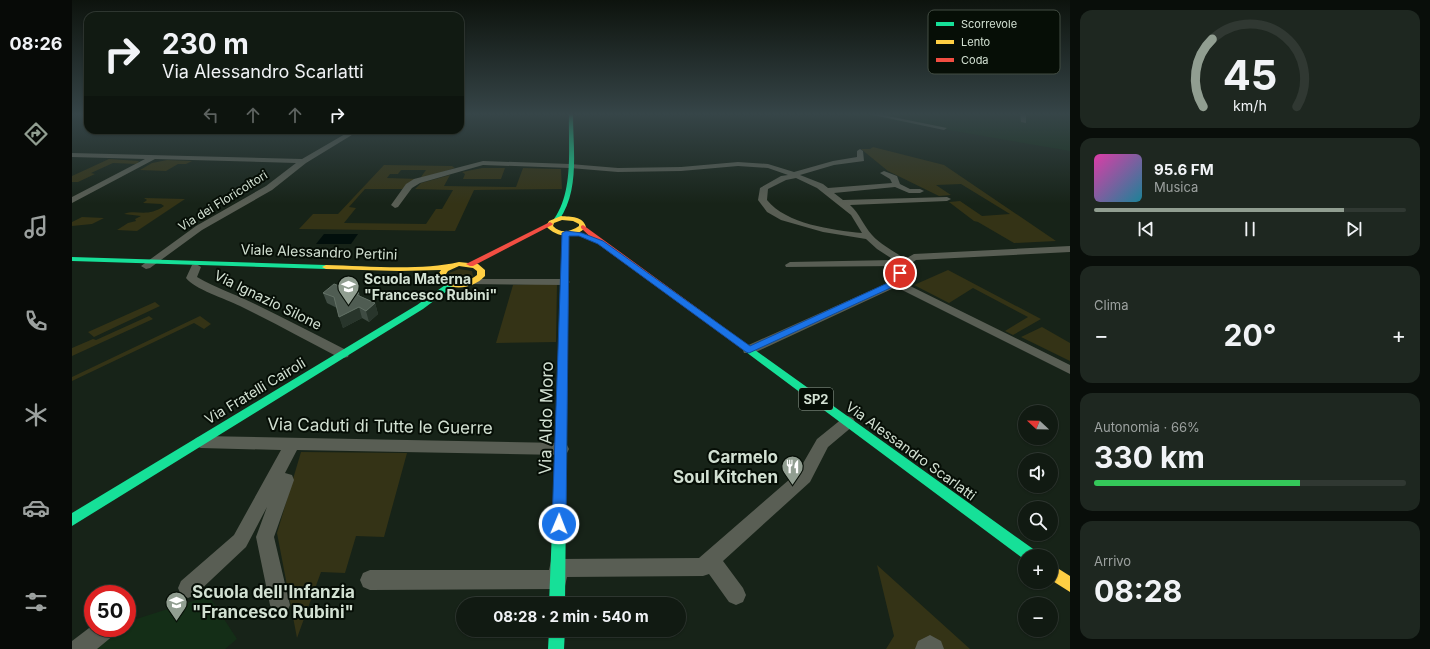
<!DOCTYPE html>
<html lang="it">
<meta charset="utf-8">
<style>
:root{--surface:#111a12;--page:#1e2720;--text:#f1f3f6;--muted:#9ca19f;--line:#303832;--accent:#919e91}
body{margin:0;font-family:Inter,sans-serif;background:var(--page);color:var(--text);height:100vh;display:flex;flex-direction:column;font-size:15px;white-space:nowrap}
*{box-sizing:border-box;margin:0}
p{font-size:13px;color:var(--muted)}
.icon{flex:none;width:22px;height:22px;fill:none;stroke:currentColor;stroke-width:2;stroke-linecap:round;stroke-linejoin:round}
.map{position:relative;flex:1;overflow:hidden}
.side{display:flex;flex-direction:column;gap:10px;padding:10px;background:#090e0a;width:360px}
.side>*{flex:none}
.guide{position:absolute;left:12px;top:12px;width:380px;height:122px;border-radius:12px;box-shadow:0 1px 3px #0004,0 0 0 1px var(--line);background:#111a12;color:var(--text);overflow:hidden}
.needle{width:26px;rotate:292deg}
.fabs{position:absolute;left:946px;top:405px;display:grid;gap:8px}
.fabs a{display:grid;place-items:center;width:40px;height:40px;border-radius:50%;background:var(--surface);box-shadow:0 1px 3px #0004,0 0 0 1px var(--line);font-size:20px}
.speed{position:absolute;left:12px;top:585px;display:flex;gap:8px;font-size:20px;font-weight:700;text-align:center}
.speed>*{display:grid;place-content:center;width:52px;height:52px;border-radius:50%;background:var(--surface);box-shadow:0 1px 3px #0004,0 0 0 1px var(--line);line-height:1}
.speed .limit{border:6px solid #d22;background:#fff;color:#111}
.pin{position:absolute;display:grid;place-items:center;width:34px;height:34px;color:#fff;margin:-17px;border:2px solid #fff;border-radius:50%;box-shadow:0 1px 4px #0007}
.me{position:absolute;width:44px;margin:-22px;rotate:1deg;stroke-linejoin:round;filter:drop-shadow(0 0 3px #0008)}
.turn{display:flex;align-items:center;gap:14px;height:84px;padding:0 12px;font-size:18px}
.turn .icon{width:52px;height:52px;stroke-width:2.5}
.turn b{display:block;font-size:28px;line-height:34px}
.lanes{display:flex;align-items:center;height:38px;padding:0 12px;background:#0003;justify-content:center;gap:20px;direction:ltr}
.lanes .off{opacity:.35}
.big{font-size:30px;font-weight:700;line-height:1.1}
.side .widget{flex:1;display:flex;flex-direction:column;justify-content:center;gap:6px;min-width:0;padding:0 14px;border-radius:12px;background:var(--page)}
.side .dial{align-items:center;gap:0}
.dial svg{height:104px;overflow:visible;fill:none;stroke:var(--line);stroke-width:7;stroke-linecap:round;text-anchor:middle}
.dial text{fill:var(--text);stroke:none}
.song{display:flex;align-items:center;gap:12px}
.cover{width:48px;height:48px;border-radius:6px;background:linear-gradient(135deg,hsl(320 70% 55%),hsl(190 70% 35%))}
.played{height:4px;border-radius:2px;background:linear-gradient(90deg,var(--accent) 80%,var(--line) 80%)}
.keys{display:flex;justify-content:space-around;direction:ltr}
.heat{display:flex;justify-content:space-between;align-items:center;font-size:22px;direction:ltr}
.charge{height:6px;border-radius:3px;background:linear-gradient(90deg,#34c759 66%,var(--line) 0)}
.trip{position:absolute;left:384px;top:597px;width:230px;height:40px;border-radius:20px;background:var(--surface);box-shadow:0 1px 3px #0004,0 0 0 1px var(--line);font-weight:700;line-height:40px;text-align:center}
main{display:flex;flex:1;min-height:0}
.dock{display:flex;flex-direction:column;width:72px;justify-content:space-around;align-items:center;background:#070a07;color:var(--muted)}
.dock .icon{width:28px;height:28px}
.dock .on{color:var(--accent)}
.dock b{font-size:18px;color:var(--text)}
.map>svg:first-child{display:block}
.built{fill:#142e17}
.green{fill:#343316}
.water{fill:#020f0c}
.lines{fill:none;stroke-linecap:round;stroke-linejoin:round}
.street{fill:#595e54;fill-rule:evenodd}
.fast{fill:#16e098;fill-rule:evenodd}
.slow{fill:#ffcf43;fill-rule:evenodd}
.jam{fill:#f24e42;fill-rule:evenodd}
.wall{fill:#3f4c43}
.shaded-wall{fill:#28352b}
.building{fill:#4f5c52;stroke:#637166}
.route{fill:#1a73e8;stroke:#114b97}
.labels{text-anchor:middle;stroke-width:4;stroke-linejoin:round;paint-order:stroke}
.far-street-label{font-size:12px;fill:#d2e0d2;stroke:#060e06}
.shield{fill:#060e06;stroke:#95a195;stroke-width:1}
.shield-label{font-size:13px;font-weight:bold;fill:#d2e0d2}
.street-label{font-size:14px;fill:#d2e0d2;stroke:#060e06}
.poi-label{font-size:14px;font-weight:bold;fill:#d2e0d2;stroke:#060e06;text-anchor:start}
.near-street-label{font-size:17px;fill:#d2e0d2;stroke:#060e06}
.near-poi-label{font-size:17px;font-weight:bold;fill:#d2e0d2;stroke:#060e06;text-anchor:end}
.key{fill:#060e06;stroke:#434d43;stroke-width:1}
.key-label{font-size:11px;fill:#d2e0d2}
</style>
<main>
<nav class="dock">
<b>08:26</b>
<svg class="icon on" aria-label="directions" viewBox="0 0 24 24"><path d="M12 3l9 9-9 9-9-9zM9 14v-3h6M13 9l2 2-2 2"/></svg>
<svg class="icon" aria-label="music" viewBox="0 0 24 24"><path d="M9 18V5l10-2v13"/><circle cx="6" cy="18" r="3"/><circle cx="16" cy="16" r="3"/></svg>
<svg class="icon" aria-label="phone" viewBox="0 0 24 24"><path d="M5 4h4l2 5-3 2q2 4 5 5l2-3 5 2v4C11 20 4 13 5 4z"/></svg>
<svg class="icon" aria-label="climate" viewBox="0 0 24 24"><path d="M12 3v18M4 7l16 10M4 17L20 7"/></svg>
<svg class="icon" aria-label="car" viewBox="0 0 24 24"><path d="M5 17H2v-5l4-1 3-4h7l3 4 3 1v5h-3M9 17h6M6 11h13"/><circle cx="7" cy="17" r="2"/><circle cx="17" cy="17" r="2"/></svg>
<svg class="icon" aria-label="filters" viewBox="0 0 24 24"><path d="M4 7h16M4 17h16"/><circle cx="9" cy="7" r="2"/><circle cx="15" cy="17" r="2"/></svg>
</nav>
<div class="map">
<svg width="998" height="649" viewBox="0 0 998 649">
<rect width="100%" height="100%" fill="#172318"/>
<!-- built -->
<path class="built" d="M759 114H998V151L812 119Z
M137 596 165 639 153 649H19L48 628H55V623L58 621Z"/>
<!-- green -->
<path class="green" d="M801 147 872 165 984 241 942 243 906 222 902 221 877 202 888 201 910 216 938 214 889 184 864 185 879 195 867 196 816 171 789 149H798Z
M37 159 67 161 65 164 41 163 19 173 23 174 6 182H0V176Z
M95 160 120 161 114 164H106L94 171 68 170 80 163Z
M312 165 380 166 383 168 355 177H349L354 170H329L326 174H318L315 178 347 179 330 189H293L277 207 284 208 272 223 354 224 364 209H370L381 190 343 189 349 183 378 175 372 186 444 187 451 168 484 169H489L490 189 402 190 383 231 227 229 241 214H266Z
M410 168H433L429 179H391L393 174 390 172Z
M72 198 113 199 65 231 45 230 56 223 64 221 63 219 69 216 52 214C65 209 75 218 92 206L89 204 71 203 75 200Z
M10 217 32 218 20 224 0 226V222Z
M387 269 400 271 401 276C394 281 384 282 377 278V273Z
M876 270 969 319 941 335 933 331 956 317 901 288 877 303 842 285Z
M485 283 484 342 424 343 441 285Z
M83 302 88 306 22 337 16 332Z
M77 316 81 319 0 356V348L21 339 24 340Z
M128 316 139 324 132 329 122 323 0 381V377Z
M970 327 998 343V361L949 337Z
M229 452 335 453 312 537 284 536 273 573 249 572 225 638 205 533Z
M805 565 898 649H814L822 636Z"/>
<!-- water -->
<path class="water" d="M252 234H286L279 244H244Z"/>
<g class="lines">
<!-- street -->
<path class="street" d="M796 114H806L875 128 872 130Z
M948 114H954V123L949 122Z
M280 130H288L234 163 200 190 130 230 78 268 74 269 69 266 124 226 194 186 224 163 83 159 0 203V197L73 159 0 157V153L230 159Z
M788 149 791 151 792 161 762 165 728 175 751 184 756 188 820 183 818 179 808 173 812 171 825 176 828 184 838 189H848L852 191 848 193H837L823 187 762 193 771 200 875 197 879 199 875 201 778 205C788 214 791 225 800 235 809 245 822 251 833 259L842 254 998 246V252L844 260 837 265 830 282 998 365V374L824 287 682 353H672L671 350 672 347 820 281 826 266 714 267 713 265 718 262 822 260 805 249 794 239 751 232 709 220 695 212 686 200 688 188 709 176 716 175 696 168 666 166 609 171 546 172 498 168 411 165 348 183 340 188 326 207 323 208 319 205 334 184 342 179 411 161 498 164 546 168 609 167 666 162 696 164 722 172 761 161 785 157V151ZM724 178 745 188 779 215 790 233C760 230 714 224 695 200L696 189 714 180Z
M124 264 129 267 125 277C144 288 163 294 183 304 214 319 245 335 276 351L277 354 276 357 271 358 266 357C234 340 201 322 168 306 154 299 122 289 114 278L120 265Z
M402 279H493L498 282 493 285 398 284 397 282Z
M776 416 781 418 783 422 781 426 756 447 738 482 651 561 671 588 674 595 671 602 664 605 657 602 637 574 631 576 495 577 493 586 486 589 298 590 291 587 288 580 291 573 298 570H477L479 561 486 559 627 558 726 472 745 439 771 418Z
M129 436 489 443 495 445 497 449 495 453 489 455 225 450 213 473 220 475 222 480 202 537 218 605 215 612 208 615 201 612 198 605 184 537 195 507 174 547 123 595 116 598 109 595 106 588 109 581 162 535 209 450 129 448 124 446 121 442 124 438Z
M21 625V628H45L42 635 25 649H0V641Z
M858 635 869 641 872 649H843L846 641Z"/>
<!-- fast -->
<path class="fast" d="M497 114H501C501 149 508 191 487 220L485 221 482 219C502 190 496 148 497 114Z
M0 257 254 265 258 267 254 269 0 261Z
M376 283H379L383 285 351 309 0 526V513L345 305Z
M673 344 676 345 964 551 966 556H953V560L670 349 668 347 670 345Z
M490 402 494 403 495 406 493 604H477L485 406 486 403Z
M477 630H493L492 649H476Z"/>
<!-- slow -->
<path class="slow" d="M489 216C499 217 511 216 514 227 503 239 484 238 474 226L477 221ZM490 220 501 221 507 224V226C498 232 489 234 481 226L482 223Z
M387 262 406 264 413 270V276C400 290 376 292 364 277L369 270 327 271 254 269 250 267 254 265C294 266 348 271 387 262ZM387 266 401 268 405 271V275C394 283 383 287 372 277L376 271Z
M979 564 998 576V592L979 580Z"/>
<!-- jam -->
<path class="jam" d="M478 222 481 224 480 225 401 266H398L394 264Z
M511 225 676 345 678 347 676 349H670L526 244 509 228V226Z
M494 231 497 233 495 406 494 409 490 410 486 409 485 406 491 233Z"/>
</g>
<!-- wall -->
<path class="wall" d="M251 293H287L288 296 303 303 306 314 297 322 290 318 271 328 265 308 255 303Z"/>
<!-- shaded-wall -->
<path class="shaded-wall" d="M303 303 306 314 297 322 294 311Z
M287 307 290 318 271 328 267 317Z"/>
<!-- building -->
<path class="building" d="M262 284 287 293 285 295 303 303 294 311 287 307 267 317 262 297 251 293Z"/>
<!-- sky -->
<linearGradient id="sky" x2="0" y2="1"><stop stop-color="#0d130d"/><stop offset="0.56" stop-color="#364548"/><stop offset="1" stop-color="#364548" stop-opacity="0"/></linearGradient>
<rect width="998" height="204" fill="url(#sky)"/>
<!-- route -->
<path class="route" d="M494 231 510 233 531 241 678 346 820 281 825 271 828 270 832 273 827 284 677 353 674 352 526 244 507 236H497L494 524 492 528 487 530 482 528 480 524 490 233Z"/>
<!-- icons -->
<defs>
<symbol id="school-pin" viewBox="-11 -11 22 30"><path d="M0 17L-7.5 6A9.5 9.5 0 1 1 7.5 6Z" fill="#919e91" stroke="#060e06"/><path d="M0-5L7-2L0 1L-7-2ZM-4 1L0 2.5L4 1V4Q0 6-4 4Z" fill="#fff"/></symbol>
<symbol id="restaurant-pin" viewBox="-11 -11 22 30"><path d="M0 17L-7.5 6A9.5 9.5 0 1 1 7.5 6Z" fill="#919e91" stroke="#060e06"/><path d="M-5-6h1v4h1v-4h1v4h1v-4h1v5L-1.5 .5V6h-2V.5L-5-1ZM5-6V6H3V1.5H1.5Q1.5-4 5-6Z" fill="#fff"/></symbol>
</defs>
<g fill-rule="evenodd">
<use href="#school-pin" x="264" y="274" width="25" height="34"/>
<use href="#restaurant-pin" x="708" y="454" width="25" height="34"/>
<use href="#school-pin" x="92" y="590" width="25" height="34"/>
</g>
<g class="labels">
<!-- far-street labels -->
<g class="far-street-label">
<text transform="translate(151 201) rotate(-32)" y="4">Via dei Floricoltori</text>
</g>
<!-- shield labels -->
<rect class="shield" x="727" y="388" width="34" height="22" rx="3"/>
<g class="shield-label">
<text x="744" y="404">SP2</text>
</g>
<!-- street labels -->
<g class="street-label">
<text transform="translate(247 252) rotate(2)" y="5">Viale Alessandro Pertini</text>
<text transform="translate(196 300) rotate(26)" y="5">Via Ignazio Silone</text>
<text transform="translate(183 391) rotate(-31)" y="5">Via Fratelli Cairoli</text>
<text transform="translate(839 451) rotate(36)" y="5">Via Alessandro Scarlatti</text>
</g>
<!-- poi labels -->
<g class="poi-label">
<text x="292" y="284">Scuola Materna<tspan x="292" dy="16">"Francesco Rubini"</tspan></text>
</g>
<!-- near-street labels -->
<g class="near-street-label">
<text transform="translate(474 418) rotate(-89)" y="6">Via Aldo Moro</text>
<text transform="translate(308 426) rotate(1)" y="6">Via Caduti di Tutte le Guerre</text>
</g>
<!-- near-poi labels -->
<g class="near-poi-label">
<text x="706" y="463">Carmelo<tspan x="706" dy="20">Soul Kitchen</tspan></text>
<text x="120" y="598" text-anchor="start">Scuola dell'Infanzia<tspan x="120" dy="20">"Francesco Rubini"</tspan></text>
</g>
</g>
<!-- legend -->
<rect x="856" y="10" width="132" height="64" rx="6" class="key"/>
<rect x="864" y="22" width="18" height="4" fill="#16e098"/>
<rect x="864" y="40" width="18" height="4" fill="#ffcf43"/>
<rect x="864" y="58" width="18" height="4" fill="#f24e42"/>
<g class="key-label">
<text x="889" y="28">Scorrevole</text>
<text x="889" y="46">Lento</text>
<text x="889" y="64">Coda</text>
</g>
</svg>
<div class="fabs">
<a><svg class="needle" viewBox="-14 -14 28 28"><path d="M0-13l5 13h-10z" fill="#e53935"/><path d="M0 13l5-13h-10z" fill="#9ca19f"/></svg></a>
<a><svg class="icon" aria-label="sound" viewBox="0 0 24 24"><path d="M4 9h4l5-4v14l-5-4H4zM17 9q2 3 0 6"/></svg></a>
<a><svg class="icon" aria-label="search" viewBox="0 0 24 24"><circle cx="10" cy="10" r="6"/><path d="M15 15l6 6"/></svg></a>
<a>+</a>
<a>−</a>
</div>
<div class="speed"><div class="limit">50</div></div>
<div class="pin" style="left:828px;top:273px;background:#d93025"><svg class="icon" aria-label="arrive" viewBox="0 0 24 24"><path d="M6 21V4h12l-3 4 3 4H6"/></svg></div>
<svg class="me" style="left:487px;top:524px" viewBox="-20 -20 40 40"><circle r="17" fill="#1a73e8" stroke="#fff" stroke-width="3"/><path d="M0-11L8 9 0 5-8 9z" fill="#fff"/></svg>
<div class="trip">08:28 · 2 min · 540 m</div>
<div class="guide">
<div class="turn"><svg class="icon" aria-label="right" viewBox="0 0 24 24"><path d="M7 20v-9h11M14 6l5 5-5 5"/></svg><div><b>230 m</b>Via Alessandro Scarlatti</div></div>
<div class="lanes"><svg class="icon off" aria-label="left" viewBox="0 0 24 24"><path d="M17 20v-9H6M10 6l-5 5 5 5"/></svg><svg class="icon off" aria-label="ahead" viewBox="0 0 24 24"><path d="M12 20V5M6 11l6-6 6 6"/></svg><svg class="icon off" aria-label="ahead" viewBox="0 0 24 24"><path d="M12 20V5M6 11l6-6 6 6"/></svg><svg class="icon" aria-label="right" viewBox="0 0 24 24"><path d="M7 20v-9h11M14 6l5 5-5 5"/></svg></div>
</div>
</div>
<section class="side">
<div class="widget dial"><svg viewBox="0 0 100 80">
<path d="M14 69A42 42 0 1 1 86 69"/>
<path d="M14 69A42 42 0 0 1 21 17" stroke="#919e91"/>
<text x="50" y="56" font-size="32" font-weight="700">45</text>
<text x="50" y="72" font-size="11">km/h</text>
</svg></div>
<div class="widget">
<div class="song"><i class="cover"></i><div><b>95.6 FM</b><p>Musica</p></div></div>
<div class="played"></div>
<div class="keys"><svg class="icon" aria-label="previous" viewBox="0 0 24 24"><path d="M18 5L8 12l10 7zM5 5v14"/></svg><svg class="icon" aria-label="pause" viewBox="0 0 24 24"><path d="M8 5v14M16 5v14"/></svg><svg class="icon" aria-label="next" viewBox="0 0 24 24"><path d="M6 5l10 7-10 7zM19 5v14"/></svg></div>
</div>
<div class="widget"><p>Clima</p>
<div class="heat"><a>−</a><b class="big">20°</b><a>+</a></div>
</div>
<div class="widget"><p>Autonomia · 66%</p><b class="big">330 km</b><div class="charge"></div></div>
<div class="widget"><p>Arrivo</p><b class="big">08:28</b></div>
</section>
</main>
